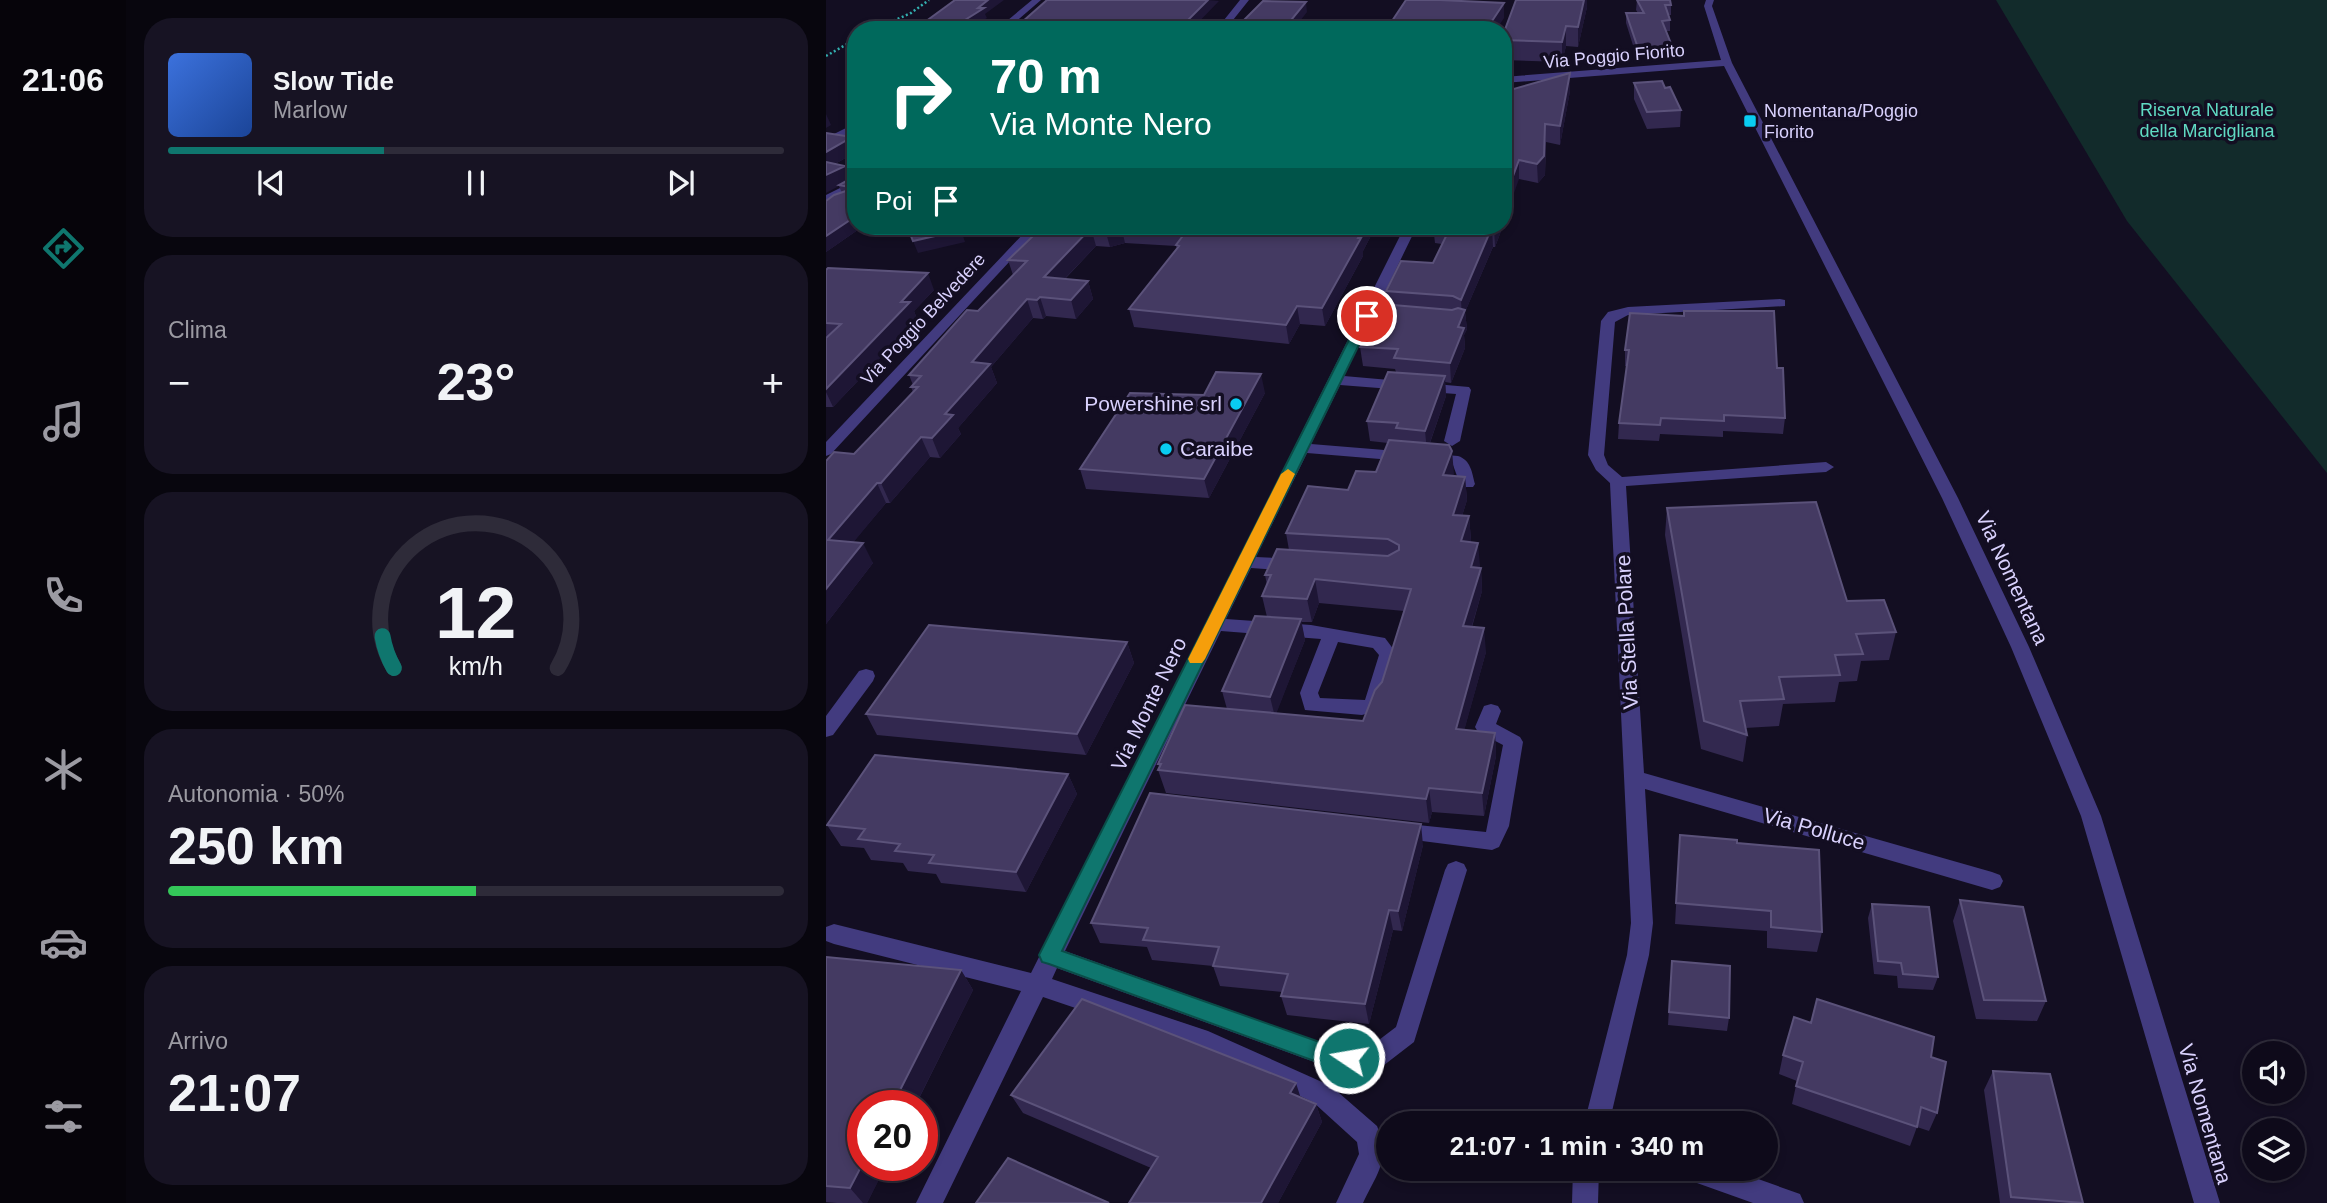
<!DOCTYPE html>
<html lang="it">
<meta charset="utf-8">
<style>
:root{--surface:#0e0a1a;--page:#171323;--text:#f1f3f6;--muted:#9b9aa2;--line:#2e2b39;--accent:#0f766e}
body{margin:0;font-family:Helvetica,sans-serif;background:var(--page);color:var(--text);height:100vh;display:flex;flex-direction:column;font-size:26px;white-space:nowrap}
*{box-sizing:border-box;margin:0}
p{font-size:23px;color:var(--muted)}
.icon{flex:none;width:38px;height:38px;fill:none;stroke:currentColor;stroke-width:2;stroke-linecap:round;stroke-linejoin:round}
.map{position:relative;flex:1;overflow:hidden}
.side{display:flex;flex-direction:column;gap:18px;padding:18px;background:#08060e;width:700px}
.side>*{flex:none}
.guide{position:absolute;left:21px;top:21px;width:665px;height:214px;border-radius:28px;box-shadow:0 4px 10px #0003,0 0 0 2px var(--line);background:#00695c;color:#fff;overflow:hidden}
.fabs{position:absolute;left:1416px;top:1041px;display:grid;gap:14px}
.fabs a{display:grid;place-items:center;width:63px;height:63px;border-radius:50%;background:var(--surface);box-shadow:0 4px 10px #0003,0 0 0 2px var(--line);font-size:35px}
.speed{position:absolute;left:21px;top:1090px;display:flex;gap:14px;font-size:35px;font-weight:700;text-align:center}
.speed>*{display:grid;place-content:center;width:91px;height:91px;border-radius:50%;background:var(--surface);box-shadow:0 4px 10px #0003,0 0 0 2px var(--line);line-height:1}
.speed .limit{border:10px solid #d22;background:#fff;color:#111}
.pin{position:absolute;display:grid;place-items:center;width:60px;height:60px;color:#fff;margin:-30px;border:4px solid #fff;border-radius:50%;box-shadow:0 2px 7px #0007}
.me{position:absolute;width:77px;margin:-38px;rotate:282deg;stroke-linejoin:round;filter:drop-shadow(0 0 5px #0008)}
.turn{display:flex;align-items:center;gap:24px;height:147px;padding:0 28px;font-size:32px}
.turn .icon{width:91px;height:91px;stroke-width:2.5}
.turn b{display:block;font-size:49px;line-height:60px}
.then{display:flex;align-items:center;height:66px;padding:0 28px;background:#0003;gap:14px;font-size:26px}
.big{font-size:52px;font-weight:800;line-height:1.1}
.side .widget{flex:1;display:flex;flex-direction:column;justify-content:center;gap:10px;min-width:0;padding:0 24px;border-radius:28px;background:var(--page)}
.side .dial{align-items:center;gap:0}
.dial svg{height:182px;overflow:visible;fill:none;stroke:var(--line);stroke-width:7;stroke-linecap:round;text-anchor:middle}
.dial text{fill:var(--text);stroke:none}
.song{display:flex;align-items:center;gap:21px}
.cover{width:84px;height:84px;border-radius:10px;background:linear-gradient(135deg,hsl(220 70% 55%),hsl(220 70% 35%))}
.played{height:7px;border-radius:4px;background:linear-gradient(90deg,var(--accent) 35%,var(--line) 35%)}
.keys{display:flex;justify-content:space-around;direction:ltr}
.heat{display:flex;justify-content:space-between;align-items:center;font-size:38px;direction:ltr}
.charge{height:10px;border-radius:5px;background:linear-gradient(90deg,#34c759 50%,var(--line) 0)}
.trip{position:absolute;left:550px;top:1111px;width:402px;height:70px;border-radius:35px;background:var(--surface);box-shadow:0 4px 10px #0003,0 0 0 2px var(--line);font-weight:800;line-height:70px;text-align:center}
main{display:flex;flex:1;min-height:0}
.tab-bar{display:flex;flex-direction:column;width:126px;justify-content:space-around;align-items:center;background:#06040a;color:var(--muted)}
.tab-bar .icon{width:49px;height:49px}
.tab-bar .active{color:var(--accent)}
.tab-bar b{font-size:32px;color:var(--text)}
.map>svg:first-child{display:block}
.green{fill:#122b2b}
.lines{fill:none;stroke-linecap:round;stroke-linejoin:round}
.path{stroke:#33afaf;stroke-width:2.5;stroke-dasharray:2 2.5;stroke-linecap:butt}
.minor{fill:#423b7f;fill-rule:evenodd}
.wall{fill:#32284f;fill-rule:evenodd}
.shaded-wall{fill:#1e1635}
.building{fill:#443a62;stroke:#5b527a;stroke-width:2}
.route{fill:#0f766e;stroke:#0a4d48;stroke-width:2}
.slow{fill:#f59e0b}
.poi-dot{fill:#09ccf1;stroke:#130e22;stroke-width:2.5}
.labels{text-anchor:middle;stroke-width:7;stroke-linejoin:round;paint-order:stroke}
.far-street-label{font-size:18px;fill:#d9d1fd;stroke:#130e22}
.far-park-label{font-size:18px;fill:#60dac3;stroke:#130e22}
.far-poi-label{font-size:18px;fill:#d9d1fd;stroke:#130e22;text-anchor:start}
.poi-label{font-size:21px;fill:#d9d1fd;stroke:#130e22;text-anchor:end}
.street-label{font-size:21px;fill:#d9d1fd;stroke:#130e22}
</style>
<main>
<nav class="tab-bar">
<b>21:06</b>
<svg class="icon active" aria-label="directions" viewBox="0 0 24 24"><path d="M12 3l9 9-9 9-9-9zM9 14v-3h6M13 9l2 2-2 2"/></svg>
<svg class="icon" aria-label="music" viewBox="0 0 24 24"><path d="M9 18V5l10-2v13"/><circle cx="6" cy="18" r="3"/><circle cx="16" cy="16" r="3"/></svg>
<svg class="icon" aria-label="phone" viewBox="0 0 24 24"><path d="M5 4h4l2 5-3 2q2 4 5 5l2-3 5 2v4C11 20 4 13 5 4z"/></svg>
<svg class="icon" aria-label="climate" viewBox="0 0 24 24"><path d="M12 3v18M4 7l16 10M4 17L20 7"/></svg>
<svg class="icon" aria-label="car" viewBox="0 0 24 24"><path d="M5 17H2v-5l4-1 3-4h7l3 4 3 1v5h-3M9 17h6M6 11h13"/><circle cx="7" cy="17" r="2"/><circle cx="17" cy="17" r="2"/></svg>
<svg class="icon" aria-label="filters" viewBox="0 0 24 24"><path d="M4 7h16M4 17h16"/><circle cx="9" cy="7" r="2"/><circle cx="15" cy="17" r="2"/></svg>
</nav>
<section class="side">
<div class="widget">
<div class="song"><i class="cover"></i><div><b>Slow Tide</b><p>Marlow</p></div></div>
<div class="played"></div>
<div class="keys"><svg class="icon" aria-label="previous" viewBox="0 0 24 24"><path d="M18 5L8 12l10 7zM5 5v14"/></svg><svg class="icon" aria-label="pause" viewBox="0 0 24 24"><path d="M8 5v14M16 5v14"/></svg><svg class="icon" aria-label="next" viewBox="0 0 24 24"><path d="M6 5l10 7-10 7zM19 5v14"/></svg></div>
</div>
<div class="widget"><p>Clima</p>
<div class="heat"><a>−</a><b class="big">23°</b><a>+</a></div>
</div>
<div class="widget dial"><svg viewBox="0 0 100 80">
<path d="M14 69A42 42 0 1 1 86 69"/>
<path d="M14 69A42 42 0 0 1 9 55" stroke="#0f766e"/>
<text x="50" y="56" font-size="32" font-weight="700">12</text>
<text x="50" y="72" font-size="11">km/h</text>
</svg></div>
<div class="widget"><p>Autonomia · 50%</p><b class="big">250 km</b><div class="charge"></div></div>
<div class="widget"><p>Arrivo</p><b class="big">21:07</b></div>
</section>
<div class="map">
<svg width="1501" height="1203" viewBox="0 0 1501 1203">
<rect width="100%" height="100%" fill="#130e22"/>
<!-- green -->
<path class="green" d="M1170 0H1501V473L1301 221Z"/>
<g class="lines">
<!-- path -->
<path class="path" d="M47 30 85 13 103 0
M0 56 30 39"/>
<!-- minor -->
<path class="minor" d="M206 0H215L180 30H170Z
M414 0H423L399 30H390Z
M880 0H888L886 6 906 63 1132 498 1203 647 1275 816 1394 1203H1368L1255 816 1185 647 1116 498 898 66 677 83V77L895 60 878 6Z
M30 123V130L0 145V138Z
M30 180V188L0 203V195Z
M193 226H205L210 233 5 454 0 456V442L198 233Z
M579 226H591L518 376 643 387 645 390 634 441 626 446 618 441 630 394 514 385 485 444 632 456C645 460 646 473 649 484L647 487H635L627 465 481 453 430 557 467 559 475 565 467 571 425 568 400 619 485 625 559 638 571 654 557 705 554 710 536 715 479 710 474 693 495 639 395 631 239 951 502 1045 541 1049 570 1027 619 870 622 864 630 861 638 864 641 870 588 1042 553 1069 544 1072 502 1067 231 968 226 979 382 1031 505 1086 551 1126C565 1160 551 1173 537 1203H510L533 1154 531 1142 487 1102 376 1051 217 997 117 1203H90L195 991 8 944 0 941V927L8 924 205 973ZM512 642 547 648 553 655 539 700 494 698 492 693Z
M954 299 959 300V306L802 315 789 322 778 455 782 465 796 477 1000 462 1008 467 1000 472 800 486 818 773 1166 872 1174 875 1177 881 1174 887 1166 890 819 789 827 923 823 955 783 1124H758L801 955 805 923 784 483 770 470 762 455 775 321 782 312 802 307Z
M40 669 47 671 49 676 47 681 7 735 0 737V716L33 671Z
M665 704 672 706 675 711 670 724 694 737 697 742 683 826 673 847 666 850 565 837 562 831 565 825 572 823 660 832 677 745 652 732 649 727 658 706Z
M747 1169H773L772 1203H746Z
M853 1169H904L974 1194 978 1203H927L857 1178Z"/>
</g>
<!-- wall -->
<path class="wall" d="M811 0 845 5V15H842L844 20V31H840L846 46 845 57 811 58 800 23V13H812L810 10Z
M761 7 752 47 740 46 736 62 677 60V35Z
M808 83 839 88 855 110 854 127 821 129 808 99Z
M744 91 734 145 720 142 719 175 712 183 693 179 677 92Z
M0 133 30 152 9 164 19 166 24 179 26 178 30 226H71L50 234 36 227 0 252V201L16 193 13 186Z
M224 226H550L537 251V256L499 326 474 324 463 344 308 327 303 309 351 249 350 246 299 243 284 247 270 246 239 279 262 281 267 299 250 319 220 316 217 319 207 318 165 367 171 383 132 428 135 434 114 458 104 457 64 503H60L27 542 47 563 0 624V461L28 454 87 392 85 387 87 385 83 375 152 311 187 275 182 260 213 236Z
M607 226H677L669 247H667L639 312 641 329 638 335 639 348 625 383 619 382 620 396 604 443 626 451 627 476 639 477 641 500 636 516H643L645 540 644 542 654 566 653 568H655L656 591 646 627 660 652 638 730 669 733 670 756 658 816 606 812 603 823 340 793 332 770 333 767 332 764 401 709 396 691 441 617 436 596 441 585 439 575 463 550 460 533 522 490 550 472 562 443 544 441 541 421 570 372 569 369 537 366 534 347 562 305 560 291 607 263 616 244 609 243ZM493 603 578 611 556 682 537 721 450 713 479 640 475 622H486Z
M0 270 108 290 88 311 91 319 7 407H0Z
M799 350 951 368 959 418 957 434 897 431V437L834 434 833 441 792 439 793 423 801 366H799Z
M439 393 383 498 260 489 254 469 378 395Z
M841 508 1021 601 1070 632 1063 660 1035 661 1031 681 1013 682 1009 702 957 704 953 726 919 728 921 735 917 762 875 749 839 535Z
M301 642 308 663 260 755 51 735 40 714Z
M242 774 251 794 200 892 115 883 110 874 82 871 77 863 45 860 38 848 15 846 1 825Z
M854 835 911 843 996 932 991 952 941 948V931L849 924Z
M597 845 576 931 567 930 543 1024 461 1015 455 996 456 992 394 986 387 966 326 960 321 947 274 943 265 923Z
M1134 900 1220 1001 1211 1021 1150 1019 1127 921Z
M1046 904 1112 977 1107 990 1072 988 1071 976 1048 974 1042 918Z
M0 957 135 970 147 990 41 1203H11L0 1202Z
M845 974 903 1018 901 1031 842 1025Z
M985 1023 1105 1057 1111 1113 1103 1131 1091 1127 1084 1146 966 1104 971 1081 953 1074 957 1055Z
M1167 1071 1257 1203H1174L1158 1090Z
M185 1095 490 1104 496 1122 452 1203H303L325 1168 197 1113Z"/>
<!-- shaded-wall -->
<path class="shaded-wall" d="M162 0H178L159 14 161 18 142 30H123Z
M382 0 393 1 365 30H352Z
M758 0H761V7L752 47V27Z
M480 2 481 12 467 30H457Z
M678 3V18L670 30H660Z
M740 26V46L736 62V42Z
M744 73V91L734 145V126Z
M0 114 5 125 0 128Z
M719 124V175L712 183 711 164Z
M26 137 30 146V152L0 169V152Z
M693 160V179L677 224V203Z
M19 166 24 180 0 193V175Z
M30 216V226H35L36 227 0 252V236Z
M47 226H71L50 234Z
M292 226H295L299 243 284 247 279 229Z
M538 226H550L537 251V256L499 326 496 308Z
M669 226H677L669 247 668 227Z
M666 227 667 247 639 312 641 329 638 335 639 348 625 383 624 363 632 327 636 318 635 300Z
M265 228 270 246 223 295 218 277Z
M135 230 139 242 92 253 87 241Z
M102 273 108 290 88 311 91 319 7 407 0 392V389L75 302Z
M262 281 267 299 250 319 245 300Z
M214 297 220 316 217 319 211 300Z
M201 299 207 318 165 367 171 383 132 428 135 434 114 458 106 438 146 362Z
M471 306 474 324 463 344 460 325Z
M435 374 439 393 383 498 378 479Z
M619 376 620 396 601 451 599 431Z
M95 437 104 457 64 503 55 483Z
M626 451 628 474 619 498 617 475Z
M639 477 641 500 629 538 627 515Z
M51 483 60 503 12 561 2 540Z
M643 516 645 540 637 565 635 541Z
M37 543 47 563 0 624V589Z
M652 543 654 566 646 590 645 567Z
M655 568 656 591 639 649 637 626Z
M489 579 493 603 486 622 481 599Z
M475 619 479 640 449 717 444 697Z
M658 628 660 652 632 753 630 729Z
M301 642 308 663 260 755 251 734Z
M669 733 670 756 658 816 656 793Z
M242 774 251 794 200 892 190 872Z
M603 788 606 812 603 823 600 799Z
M595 824 597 845 576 931 572 911Z
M563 910 567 930 543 1024 539 1004Z
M135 970 147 990 89 1106H66Z
M470 1083 476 1102 464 1093Z
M490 1104 496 1122 452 1203H435Z
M37 1163V1166H60L41 1203H37L24 1188Z"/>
<!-- building -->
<path class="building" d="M129 0H162L152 8H158L123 30H88Z
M221 0H382L352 30H187Z
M580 0H614L678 3 660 30H560Z
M690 0H758L752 27 740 26 736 42 677 40V35Z
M811 0H844L845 5H839L844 20 836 21 846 46 812 48 800 13H818Z
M437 1 480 2 457 30H408Z
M744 73 734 126 719 124 718 156 711 164 693 160 677 203V92Z
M836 81 839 88 844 87 855 110 821 112 808 83Z
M0 133 26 137 0 152Z
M0 162 19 166 0 175Z
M28 170H30V216L0 236V201L8 195 29 188 13 185 26 178Z
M81 226H133L135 230 87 241Z
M224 226H292L279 229 265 228 218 277 262 281 245 300 214 297 211 300 201 299 146 362 164 364 119 414 127 415 106 438 95 437 55 483H51L2 540 37 543 0 589V461L8 452 28 454 92 387H85L95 376 83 375 141 310 152 311 201 261 182 260 208 235 213 236Z
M306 226H538L532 238H535L496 308 471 306 460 325 303 309 353 246 350 245 362 229Z
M625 226H669L668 227H666L635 300 627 296 560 291 575 261 607 263Z
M2 268 102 273 75 302H84L0 389V338L15 324 0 323V270Z
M555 304 626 310 632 308 639 310 632 327 638 328 624 363 568 358 572 349 534 347Z
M858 311H948L951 368H957L959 418 898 415V421L835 418 834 425 793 423 803 350H799L804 313 858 316Z
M390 372 435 374 378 479 254 469 304 393 378 395Z
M562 372 619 376 599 431 570 428 572 423 541 421Z
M563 440 623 445 626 451 617 475 639 477 627 515 643 516 635 541 652 543 645 567 655 568 637 626 658 628 630 729 669 733 656 793 603 788 600 799 332 770 335 764H332L359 705 537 721 549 690 556 682 585 589 489 579 481 599 436 596 445 575H439L451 549 562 556 573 550V545L562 539 460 533 482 486 522 490 530 471 550 472Z
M990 502 1021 601 1058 600 1070 632 1030 634 1037 654 1009 655 1014 675 953 677 958 699 914 701 921 735 878 721 841 508Z
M429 616 475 619 444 697 396 691Z
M103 625 301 642 251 734 40 714Z
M49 755 242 774 190 872 103 863 108 855 69 851 74 844 32 839 39 829 1 825Z
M324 793 595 824 572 911 563 910 539 1004 455 996 462 974 387 966 393 947 317 940 322 928 265 923Z
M854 835 911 840V843L993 850 996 932 945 927V911L850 903Z
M1134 900 1197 907 1220 1001 1158 1000Z
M1046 904 1103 907 1112 977 1077 974 1075 963 1052 961Z
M0 957 135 970 66 1106H37V1163L24 1188 0 1186Z
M846 961 904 966 903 1018 843 1012Z
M256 999 470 1083 464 1093 490 1104 435 1203H303L332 1157 185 1095Z
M991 999 1108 1037 1105 1057 1120 1062 1111 1113 1095 1107 1091 1127 970 1086 977 1062 957 1055 968 1017 985 1023Z
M1167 1071 1224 1074 1257 1203 1185 1197Z
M182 1158 283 1203H150Z"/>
<!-- route -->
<path class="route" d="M541 312 547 316 236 951 502 1045 531 1051 534 1058 531 1066 523 1069 502 1066 223 964 216 962 213 955 535 316Z"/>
<!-- slow -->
<path class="slow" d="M462 469 469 474 379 659 376 663H364L362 659 455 474Z"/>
<!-- markers -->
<g class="poi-dot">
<rect x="917" y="114" width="14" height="14" rx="3.5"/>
<circle cx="410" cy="404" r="7"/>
<circle cx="340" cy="449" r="7"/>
</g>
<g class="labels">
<!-- far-street labels -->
<g class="far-street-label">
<text transform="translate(788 56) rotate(-5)" y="6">Via Poggio Fiorito</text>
<text transform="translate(97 319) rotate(-47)" y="6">Via Poggio Belvedere</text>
</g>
<!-- far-park labels -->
<g class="far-park-label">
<text x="1381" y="116">Riserva Naturale<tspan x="1381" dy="21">della Marcigliana</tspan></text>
</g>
<!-- far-poi labels -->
<g class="far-poi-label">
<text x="938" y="117">Nomentana/Poggio<tspan x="938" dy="21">Fiorito</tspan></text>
</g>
<!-- poi labels -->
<g class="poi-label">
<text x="396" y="411">Powershine srl</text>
<text x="354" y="456" text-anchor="start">Caraibe</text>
</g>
<!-- street labels -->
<g class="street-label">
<text transform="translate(1186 578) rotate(65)" y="7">Via Nomentana</text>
<text transform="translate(801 632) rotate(-93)" y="7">Via Stella Polare</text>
<text transform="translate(323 704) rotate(-64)" y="7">Via Monte Nero</text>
<text transform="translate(988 829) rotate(16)" y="7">Via Polluce</text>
<text transform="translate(1379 1114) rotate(74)" y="7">Via Nomentana</text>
</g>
</g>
</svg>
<div class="fabs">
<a><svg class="icon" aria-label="sound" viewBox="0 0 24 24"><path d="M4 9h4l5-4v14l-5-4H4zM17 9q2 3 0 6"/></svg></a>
<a><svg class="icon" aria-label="layers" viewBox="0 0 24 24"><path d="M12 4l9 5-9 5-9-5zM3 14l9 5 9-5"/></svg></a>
</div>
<div class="speed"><div class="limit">20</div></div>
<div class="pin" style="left:541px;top:316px;background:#d93025"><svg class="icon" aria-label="arrive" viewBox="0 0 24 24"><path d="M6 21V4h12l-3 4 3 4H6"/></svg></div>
<svg class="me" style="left:523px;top:1058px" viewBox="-20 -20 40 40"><circle r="17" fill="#0f766e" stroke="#fff" stroke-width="3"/><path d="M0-11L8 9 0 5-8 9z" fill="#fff"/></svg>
<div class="trip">21:07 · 1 min · 340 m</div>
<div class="guide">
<div class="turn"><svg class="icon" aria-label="right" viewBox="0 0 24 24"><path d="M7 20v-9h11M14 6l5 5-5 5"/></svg><div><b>70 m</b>Via Monte Nero</div></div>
<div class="then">Poi<svg class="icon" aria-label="arrive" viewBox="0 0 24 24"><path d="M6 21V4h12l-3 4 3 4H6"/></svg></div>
</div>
</div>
</main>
